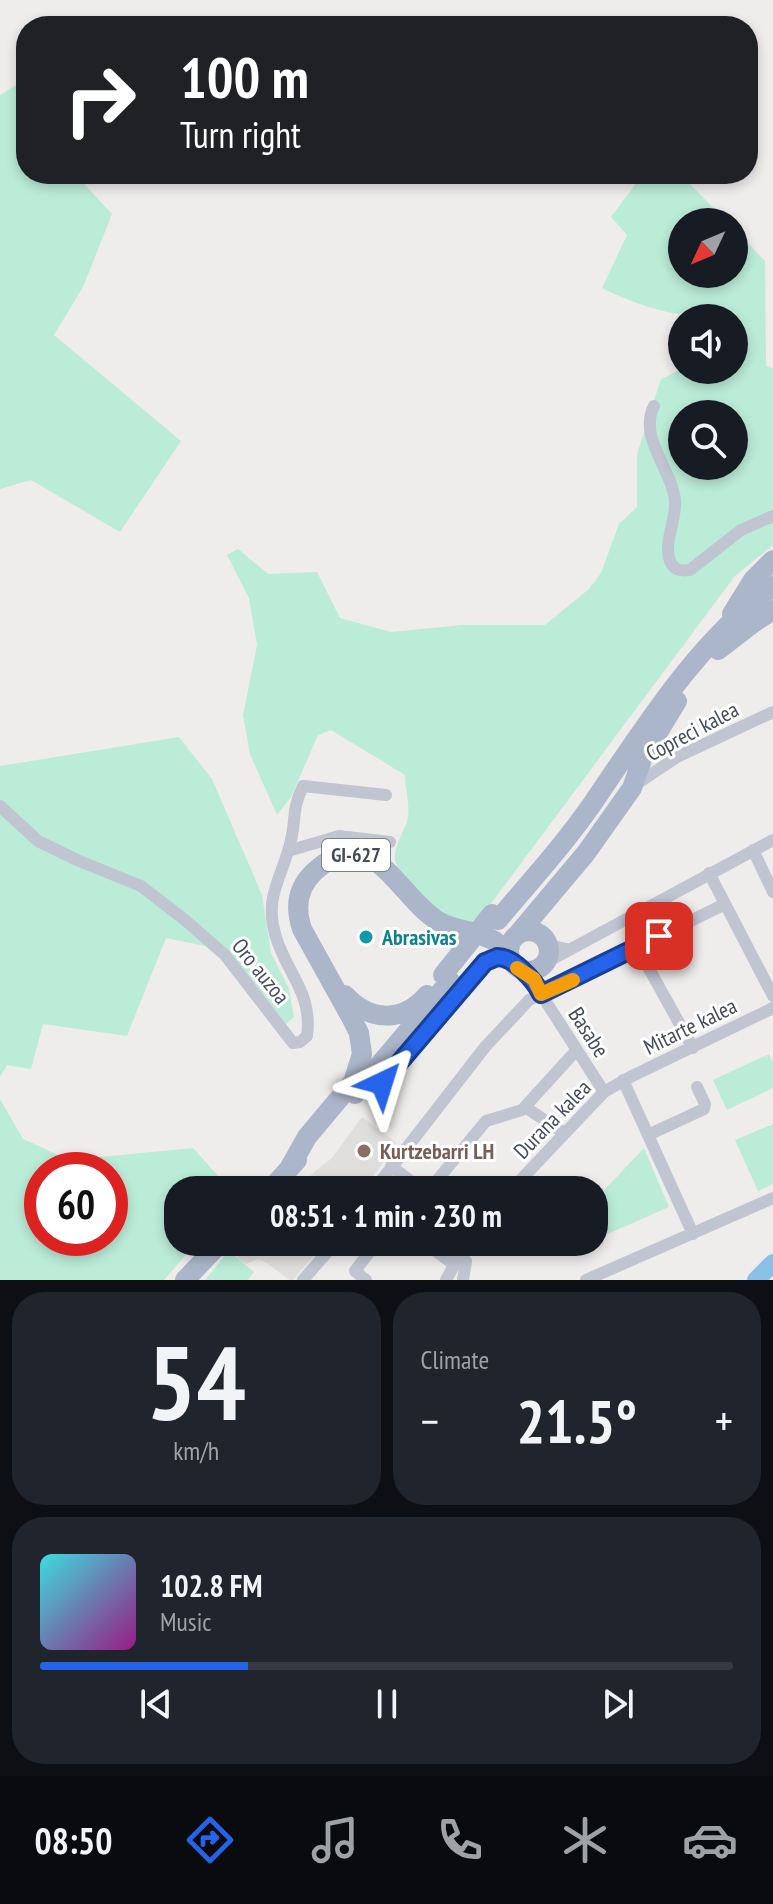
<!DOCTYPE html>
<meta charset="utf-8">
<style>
:root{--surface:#171b24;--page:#20242c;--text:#f1f3f6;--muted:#9ea1a6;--line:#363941;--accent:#2563eb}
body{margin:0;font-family:"PT Sans Narrow",sans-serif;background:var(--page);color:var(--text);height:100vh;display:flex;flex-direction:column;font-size:30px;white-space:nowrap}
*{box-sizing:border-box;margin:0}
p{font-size:26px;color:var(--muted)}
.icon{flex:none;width:44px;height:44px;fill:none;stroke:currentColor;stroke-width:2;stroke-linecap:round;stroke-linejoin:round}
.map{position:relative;height:1280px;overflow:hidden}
.sheet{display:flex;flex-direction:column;gap:12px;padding:12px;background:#0d0f14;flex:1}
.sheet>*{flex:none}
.guide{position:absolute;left:16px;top:16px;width:742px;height:168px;border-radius:32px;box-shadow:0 4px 12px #0003;background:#202124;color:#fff;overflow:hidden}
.needle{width:52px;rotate:226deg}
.buttons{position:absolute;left:668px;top:208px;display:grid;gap:16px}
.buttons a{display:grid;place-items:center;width:80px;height:80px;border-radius:50%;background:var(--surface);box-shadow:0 4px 12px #0003;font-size:40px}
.speed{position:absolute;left:24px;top:1152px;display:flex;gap:16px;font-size:40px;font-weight:700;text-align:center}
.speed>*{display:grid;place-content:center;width:104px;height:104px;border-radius:50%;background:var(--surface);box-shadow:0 4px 12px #0003;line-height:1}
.speed .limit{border:12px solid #d22;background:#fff;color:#111}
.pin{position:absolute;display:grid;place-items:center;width:68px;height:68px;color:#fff;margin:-34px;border-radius:16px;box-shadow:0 4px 12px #0006}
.me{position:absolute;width:88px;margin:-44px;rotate:41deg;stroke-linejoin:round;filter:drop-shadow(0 0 6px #0008)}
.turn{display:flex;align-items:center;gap:28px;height:168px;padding:0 32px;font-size:36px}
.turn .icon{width:104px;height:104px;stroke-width:2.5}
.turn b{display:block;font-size:56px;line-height:68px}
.big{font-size:60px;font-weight:700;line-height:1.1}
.sheet .widget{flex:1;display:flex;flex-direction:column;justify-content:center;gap:12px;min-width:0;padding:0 28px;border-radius:32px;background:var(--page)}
.sheet .dial{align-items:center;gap:0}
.dial b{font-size:104px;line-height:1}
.song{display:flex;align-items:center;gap:24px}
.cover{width:96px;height:96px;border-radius:12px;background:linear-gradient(135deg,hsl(180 70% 55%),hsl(310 70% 35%))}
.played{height:8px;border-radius:4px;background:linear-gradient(90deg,var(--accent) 30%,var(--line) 30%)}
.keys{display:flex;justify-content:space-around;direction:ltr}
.heat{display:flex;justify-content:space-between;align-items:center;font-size:44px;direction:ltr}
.sheet .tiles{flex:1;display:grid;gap:12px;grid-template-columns:1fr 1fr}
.widget:last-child{grid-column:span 2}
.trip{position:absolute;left:164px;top:1176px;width:444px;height:80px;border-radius:32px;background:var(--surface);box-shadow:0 4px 12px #0003;font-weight:700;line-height:80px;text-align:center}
.tab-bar{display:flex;height:128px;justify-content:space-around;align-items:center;background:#090b0e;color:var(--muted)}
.tab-bar .icon{width:56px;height:56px}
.tab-bar .current{color:var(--accent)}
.tab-bar b{font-size:36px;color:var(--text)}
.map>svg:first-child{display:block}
.education{fill:#e0dedd}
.green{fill:#bbecd7;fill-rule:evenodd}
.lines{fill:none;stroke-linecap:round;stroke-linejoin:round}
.river{stroke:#8ac1e7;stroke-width:18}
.street{stroke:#c0c5d1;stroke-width:12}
.primary{stroke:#acb6ca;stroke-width:20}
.primary-bridge{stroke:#acb6ca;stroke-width:20}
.route-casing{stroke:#184099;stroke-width:20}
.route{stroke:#2563eb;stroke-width:14}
.slow{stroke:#f59e0b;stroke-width:14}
.culture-dot{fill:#0f9aa8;stroke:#fff;stroke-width:3}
.education-dot{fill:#8d6e63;stroke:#fff;stroke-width:3}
.labels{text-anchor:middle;stroke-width:6;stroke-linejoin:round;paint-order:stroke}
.shield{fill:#fff;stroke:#7d828a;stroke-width:2}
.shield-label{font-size:20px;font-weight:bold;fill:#454c58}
.street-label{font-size:22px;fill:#454c58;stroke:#fff}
.culture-label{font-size:22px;font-weight:bold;fill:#0d838f;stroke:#fff;text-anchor:start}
.education-label{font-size:22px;font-weight:bold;fill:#785e54;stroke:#fff;text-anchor:start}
</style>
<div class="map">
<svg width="773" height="1280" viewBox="0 0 773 1280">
<rect width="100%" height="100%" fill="#efecec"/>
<!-- education -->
<path class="education" d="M362 1117 397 1143 363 1190H298L316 1170 332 1158Z
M251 1242H325L293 1280H289L267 1263 258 1259 246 1264 237 1257Z"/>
<!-- green -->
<path class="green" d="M26 79V174H75L112 214 83 287 54 335 181 441 120 532 31 480 0 489V95Z
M643 174H691L689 183 727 222H682V274H734V229L765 261 766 366 773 368V545L735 576 472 929C447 919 400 888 395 859 393 847 405 831 408 818 410 803 405 790 405 775L331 730 318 735 291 797 277 815 250 754 243 715 257 645 249 598 227 555 238 549 268 574 317 572 340 618 391 632 463 625H545L589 589 601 573 619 524 637 507V454L661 379 682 369 734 370V318C681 318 650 311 602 288L627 235 611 217ZM682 414H734V466H682Z
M179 737 212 779 262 895 271 953 289 989 294 1017 286 1024 229 951 166 938 127 1036 43 1024 31 1069 7 1065 0 1077V766Z
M769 1054 773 1063V1088L727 1110 713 1080Z
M0 1099 23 1139 70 1160 193 1148 231 1190H178V1242H197L164 1280H0ZM42 1170H110V1238H42Z
M773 1124V1184L758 1191 735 1140Z
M644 1148 669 1207 594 1240V1201Z
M229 1251 254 1272 248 1280H205Z"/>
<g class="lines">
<!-- river -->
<path class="river" d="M756 1280 773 1263"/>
<!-- street -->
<path class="street" d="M654 406C638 437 672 470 675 500 677 519 663 543 670 561 674 571 682 571 690 570L741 530 773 516
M635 785 677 757 773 712
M0 806 38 841 77 860 141 886 185 920 225 955 293 1043 300 1042 307 1036C313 993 287 974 276 937 263 896 283 877 291 840 296 818 292 809 303 786L386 795
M753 850 773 892
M288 851 339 836 390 842
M709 873 773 996
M548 945 567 949
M637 947 693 1048
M545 963 773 840
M522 971 534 979 541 994 604 1092
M623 1080 693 1234
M525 1107 564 1133
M648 1135 704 1109 705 1104 697 1087
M391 1166 422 1190
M374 1190 485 1047 529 1000 725 904
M429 1190 486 1121 522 1110 573 1054
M511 1190 604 1092 630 1077 773 1008
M424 1242 449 1261H466L463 1280
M303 1280 336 1242
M366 1280 355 1271 377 1242
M446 1280 467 1242
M586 1280 773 1198"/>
<!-- primary -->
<path class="primary" d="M732 614 753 580 773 560
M718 650 753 623 773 610
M498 920C533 878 571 837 601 791 652 716 699 642 773 586
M509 951a20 20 0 1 1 40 0a20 20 0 1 1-40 0Z
M518 934 586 853 632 788 643 757 677 701
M345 995C370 1022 403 1023 427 995
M448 1004 485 962 497 957 511 960
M355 1094 450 981
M289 1169 307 1137 353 1082 362 1054 359 1033 352 1019 302 929C295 908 297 888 314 872 372 818 397 896 438 921 455 931 480 931 496 942 501 945 505 952 509 956
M270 1190 297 1160
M185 1280 221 1242"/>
<!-- primary-bridge -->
<path class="primary-bridge" d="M443 975 492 914"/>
</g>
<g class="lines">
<defs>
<path id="route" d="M382 1083 485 962C486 962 497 957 497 957 513 956 535 981 541 994L659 936"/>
</defs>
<!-- route casing -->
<use href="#route" class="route-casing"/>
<!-- route -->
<use href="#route" class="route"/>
<!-- slow -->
<path class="slow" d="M517 968 534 979 541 994 573 980"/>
</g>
<!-- markers -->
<circle class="culture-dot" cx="366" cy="937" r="8"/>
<circle class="education-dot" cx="364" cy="1151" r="8"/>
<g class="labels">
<!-- shield labels -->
<rect class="shield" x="322" y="839" width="68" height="32" rx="6"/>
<g class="shield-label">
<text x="356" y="862">GI-627</text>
</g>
<!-- street labels -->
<g class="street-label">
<text transform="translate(692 731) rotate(-28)" y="8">Copreci kalea</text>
<text transform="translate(261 971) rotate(51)" y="8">Oro auzoa</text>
<text transform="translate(690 1026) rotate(-26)" y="8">Mitarte kalea</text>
<text transform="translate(589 1032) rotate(57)" y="8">Basabe</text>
<text transform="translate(552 1119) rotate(-46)" y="8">Durana kalea</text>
</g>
<!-- culture labels -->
<g class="culture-label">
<text x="382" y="945">Abrasivas</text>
</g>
<!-- education labels -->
<g class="education-label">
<text x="380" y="1159">Kurtzebarri LH</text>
</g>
</g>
</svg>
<div class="buttons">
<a><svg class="needle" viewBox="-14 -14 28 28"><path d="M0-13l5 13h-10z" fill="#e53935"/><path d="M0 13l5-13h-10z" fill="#9ea1a6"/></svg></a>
<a><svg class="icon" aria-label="sound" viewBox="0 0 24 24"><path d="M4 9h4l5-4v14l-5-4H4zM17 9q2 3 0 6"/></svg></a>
<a><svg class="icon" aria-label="search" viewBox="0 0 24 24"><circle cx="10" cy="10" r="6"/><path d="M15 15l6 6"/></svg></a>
</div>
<div class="speed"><div class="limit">60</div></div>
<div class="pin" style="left:659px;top:936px;background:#d93025"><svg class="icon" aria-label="arrive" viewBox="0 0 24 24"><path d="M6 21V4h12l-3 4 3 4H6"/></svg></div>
<svg class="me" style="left:382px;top:1083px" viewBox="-20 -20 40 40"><path d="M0-17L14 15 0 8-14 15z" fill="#2563eb" stroke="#fff" stroke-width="4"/></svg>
<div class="trip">08:51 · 1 min · 230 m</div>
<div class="guide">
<div class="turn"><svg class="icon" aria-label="right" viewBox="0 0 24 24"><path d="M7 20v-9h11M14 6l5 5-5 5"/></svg><div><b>100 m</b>Turn right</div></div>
</div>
</div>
<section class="sheet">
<div class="tiles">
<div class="widget dial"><b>54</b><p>km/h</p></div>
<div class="widget"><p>Climate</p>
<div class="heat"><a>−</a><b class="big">21.5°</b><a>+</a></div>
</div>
<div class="widget">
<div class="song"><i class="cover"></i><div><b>102.8 FM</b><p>Music</p></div></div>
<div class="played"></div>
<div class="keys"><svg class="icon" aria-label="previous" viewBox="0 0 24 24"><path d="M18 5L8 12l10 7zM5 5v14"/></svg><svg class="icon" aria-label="pause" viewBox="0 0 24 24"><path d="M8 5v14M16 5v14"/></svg><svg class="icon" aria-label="next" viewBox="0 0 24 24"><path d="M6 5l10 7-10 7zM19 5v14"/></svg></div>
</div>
</div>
</section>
<nav class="tab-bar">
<b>08:50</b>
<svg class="icon current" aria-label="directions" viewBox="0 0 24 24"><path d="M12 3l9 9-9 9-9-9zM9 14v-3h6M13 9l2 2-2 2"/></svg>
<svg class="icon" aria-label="music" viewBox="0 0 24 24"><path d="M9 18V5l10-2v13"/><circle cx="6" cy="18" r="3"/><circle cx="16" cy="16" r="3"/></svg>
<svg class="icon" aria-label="phone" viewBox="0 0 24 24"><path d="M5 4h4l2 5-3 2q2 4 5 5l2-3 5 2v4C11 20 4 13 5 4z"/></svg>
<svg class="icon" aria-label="climate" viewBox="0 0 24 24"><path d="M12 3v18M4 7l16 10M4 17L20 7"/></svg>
<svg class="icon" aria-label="car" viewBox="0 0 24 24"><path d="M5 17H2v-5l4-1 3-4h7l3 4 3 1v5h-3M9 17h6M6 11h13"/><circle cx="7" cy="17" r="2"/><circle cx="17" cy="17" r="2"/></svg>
</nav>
